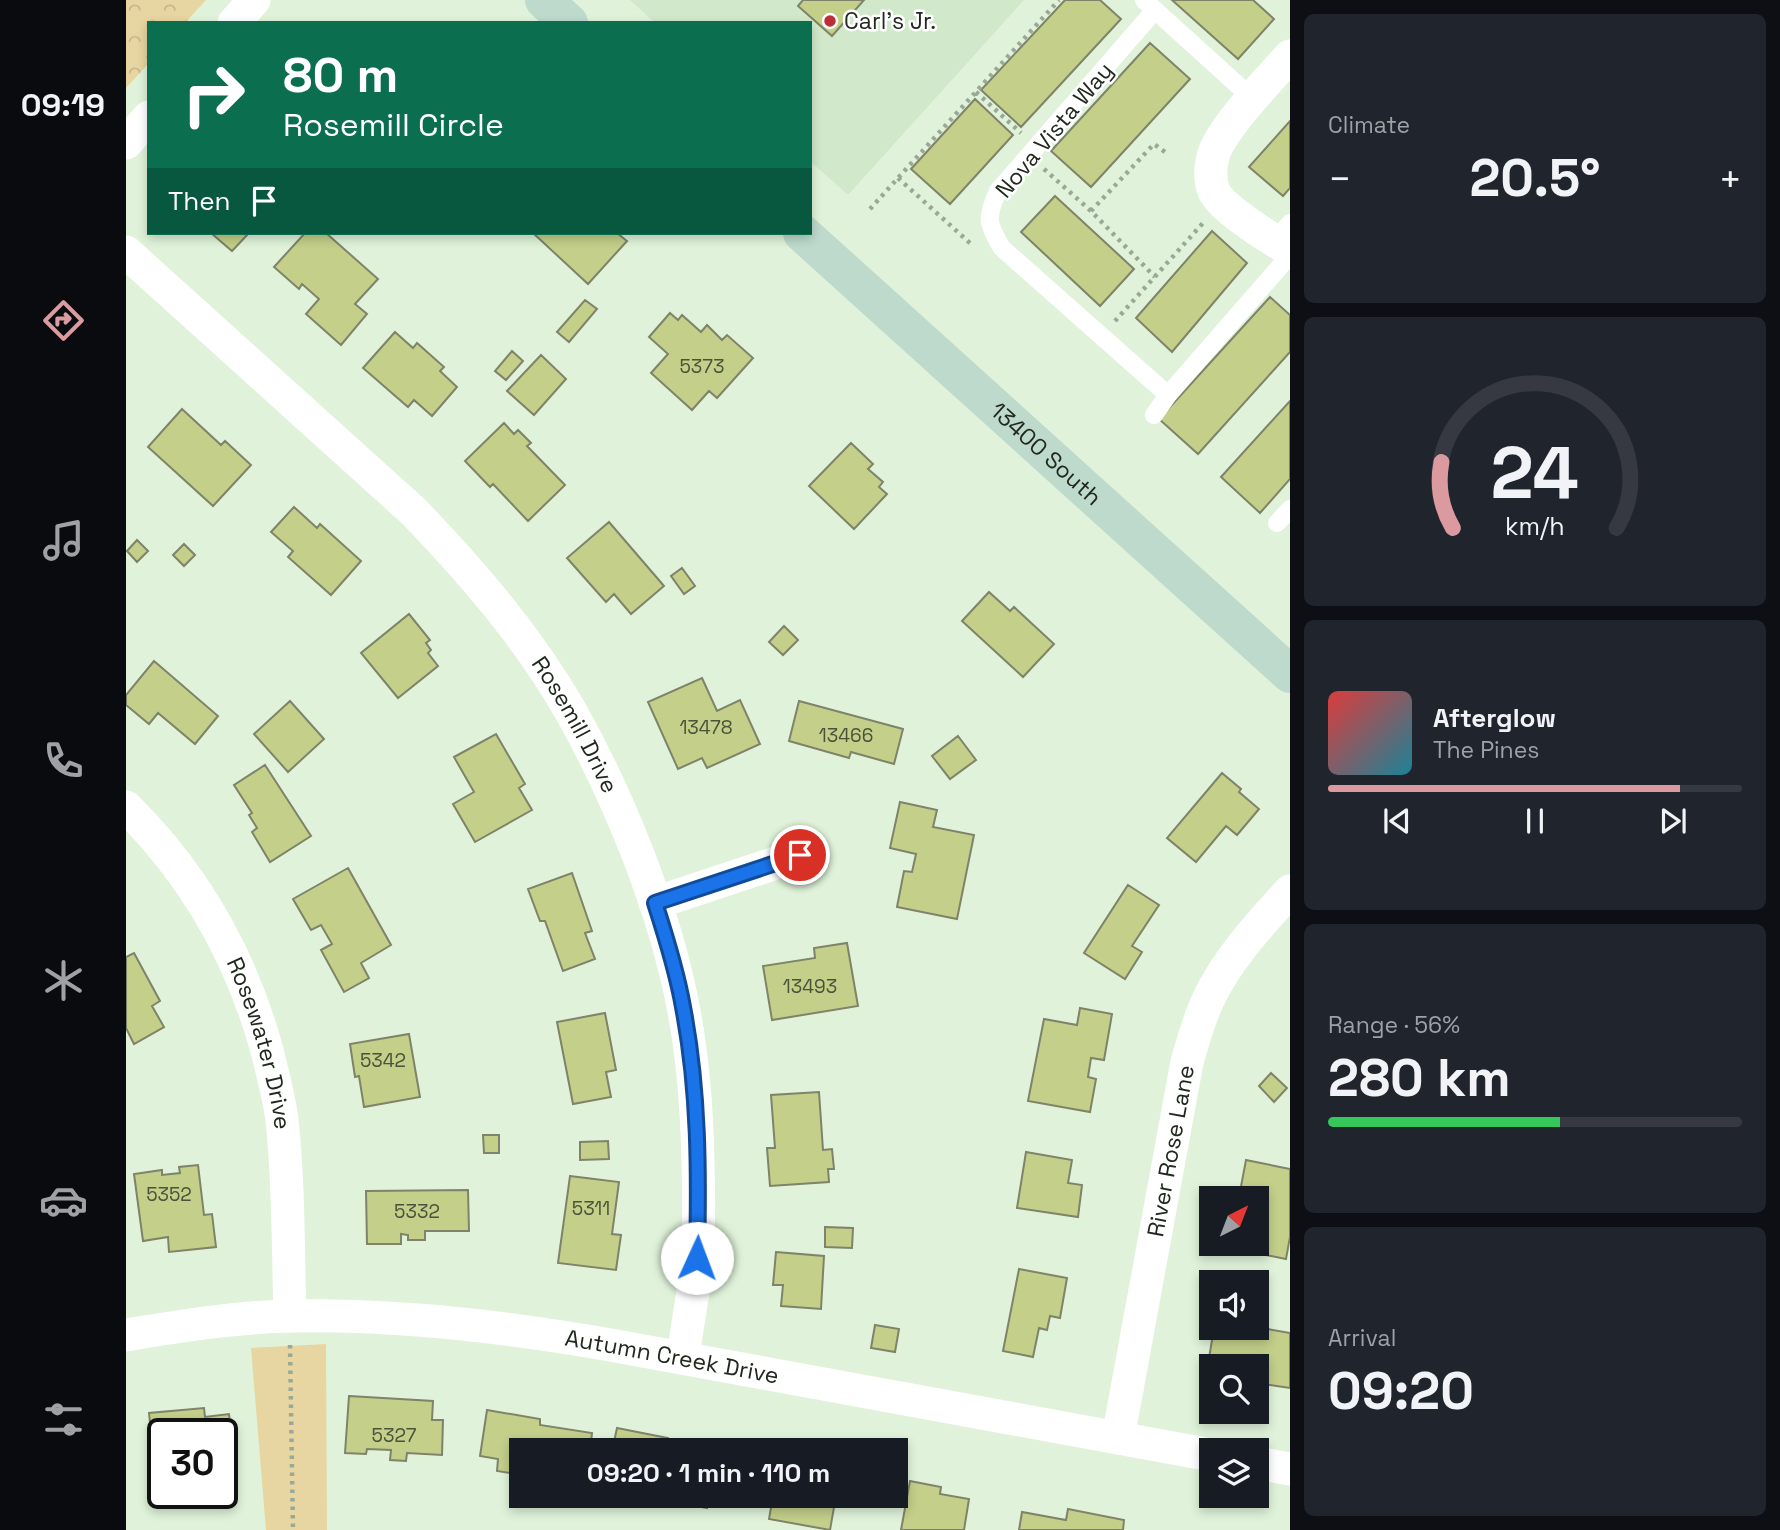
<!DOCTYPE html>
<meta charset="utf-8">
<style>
:root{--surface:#171b24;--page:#20242c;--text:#f1f3f6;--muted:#9ea1a6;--line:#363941;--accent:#da9aa0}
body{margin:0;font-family:"Space Grotesk",sans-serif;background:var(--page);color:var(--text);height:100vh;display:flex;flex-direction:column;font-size:26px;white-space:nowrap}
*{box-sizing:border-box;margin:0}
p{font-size:23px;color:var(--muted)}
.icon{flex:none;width:38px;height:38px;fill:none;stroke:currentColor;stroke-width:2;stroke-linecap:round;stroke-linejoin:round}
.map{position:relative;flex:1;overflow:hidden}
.sheet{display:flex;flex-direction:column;gap:14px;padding:14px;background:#0d0f14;width:490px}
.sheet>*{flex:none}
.guide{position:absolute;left:21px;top:21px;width:665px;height:214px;border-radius:0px;box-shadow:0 4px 10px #0003;background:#0b6e4f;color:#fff;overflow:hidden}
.needle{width:46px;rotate:42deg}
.tools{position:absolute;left:1073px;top:1186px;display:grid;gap:14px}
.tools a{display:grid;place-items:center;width:70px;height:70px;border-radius:0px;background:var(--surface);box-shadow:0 4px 10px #0003;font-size:35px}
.speed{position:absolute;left:21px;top:1418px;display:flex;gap:14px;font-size:35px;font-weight:700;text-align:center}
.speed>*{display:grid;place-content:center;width:91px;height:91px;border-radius:50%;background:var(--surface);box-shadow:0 4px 10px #0003;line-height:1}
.speed .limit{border:4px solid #111;border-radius:10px;background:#fff;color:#111}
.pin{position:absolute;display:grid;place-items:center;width:60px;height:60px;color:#fff;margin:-30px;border:4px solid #fff;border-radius:50%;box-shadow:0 2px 7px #0007}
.me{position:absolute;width:77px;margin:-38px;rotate:2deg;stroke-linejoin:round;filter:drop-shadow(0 0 5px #0008)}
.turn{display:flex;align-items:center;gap:24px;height:147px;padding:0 21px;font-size:32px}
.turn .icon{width:91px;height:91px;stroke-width:2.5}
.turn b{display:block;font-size:49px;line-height:60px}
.then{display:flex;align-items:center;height:66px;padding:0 21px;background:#0003;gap:14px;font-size:26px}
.big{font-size:52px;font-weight:700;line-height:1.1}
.sheet .card{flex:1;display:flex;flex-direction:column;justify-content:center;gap:10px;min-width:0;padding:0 24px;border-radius:10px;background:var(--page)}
.sheet .dial{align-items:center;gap:0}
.dial svg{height:182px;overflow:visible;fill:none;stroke:var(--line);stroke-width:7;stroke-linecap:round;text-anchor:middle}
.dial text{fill:var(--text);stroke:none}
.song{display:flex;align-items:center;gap:21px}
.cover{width:84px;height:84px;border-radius:10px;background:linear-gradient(135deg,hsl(0 70% 55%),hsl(190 70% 35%))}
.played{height:7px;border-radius:4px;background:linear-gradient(90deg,var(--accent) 85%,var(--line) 85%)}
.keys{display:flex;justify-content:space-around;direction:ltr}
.heat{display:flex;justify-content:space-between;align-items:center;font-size:38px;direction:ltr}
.charge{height:10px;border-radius:5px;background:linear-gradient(90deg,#34c759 56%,var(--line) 0)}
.trip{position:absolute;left:383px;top:1438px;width:399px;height:70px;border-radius:0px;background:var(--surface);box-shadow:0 4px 10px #0003;font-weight:700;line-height:70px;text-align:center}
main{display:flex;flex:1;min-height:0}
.tabs{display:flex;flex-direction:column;width:126px;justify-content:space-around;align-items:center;background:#090b0e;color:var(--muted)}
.tabs .icon{width:49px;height:49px}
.tabs .active{color:var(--accent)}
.tabs b{font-size:32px;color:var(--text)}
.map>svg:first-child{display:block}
.built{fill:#d1e9ca}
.grass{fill:#e7d6a1}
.forest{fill:url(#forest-crowns)}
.building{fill:#c4cf8a;stroke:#7e8369;stroke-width:2}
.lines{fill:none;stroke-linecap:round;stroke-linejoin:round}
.path{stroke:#9aa895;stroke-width:4.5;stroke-dasharray:3.5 5;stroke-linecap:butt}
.service{stroke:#fff;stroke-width:18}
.minor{stroke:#fff;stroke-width:33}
.secondary{stroke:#bedacc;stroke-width:38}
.route-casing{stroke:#114b97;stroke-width:18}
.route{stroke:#1a73e8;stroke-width:12}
.poi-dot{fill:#bd2d36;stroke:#fff;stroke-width:2.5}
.labels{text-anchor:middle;stroke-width:5;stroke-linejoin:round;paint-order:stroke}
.number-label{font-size:19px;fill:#4a523a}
.poi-label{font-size:23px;fill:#21281f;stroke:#fff;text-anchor:start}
.street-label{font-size:23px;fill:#21281f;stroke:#fff}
</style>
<main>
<nav class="tabs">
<b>09:19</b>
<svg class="icon active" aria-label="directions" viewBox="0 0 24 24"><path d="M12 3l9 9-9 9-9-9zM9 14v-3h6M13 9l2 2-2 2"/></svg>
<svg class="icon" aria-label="music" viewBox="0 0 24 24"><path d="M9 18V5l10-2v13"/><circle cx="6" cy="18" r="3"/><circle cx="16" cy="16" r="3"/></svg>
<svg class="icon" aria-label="phone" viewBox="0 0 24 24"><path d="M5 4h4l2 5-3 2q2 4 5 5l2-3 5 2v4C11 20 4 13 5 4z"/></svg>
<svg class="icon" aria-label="climate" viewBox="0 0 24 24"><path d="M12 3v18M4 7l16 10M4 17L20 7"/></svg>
<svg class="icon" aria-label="car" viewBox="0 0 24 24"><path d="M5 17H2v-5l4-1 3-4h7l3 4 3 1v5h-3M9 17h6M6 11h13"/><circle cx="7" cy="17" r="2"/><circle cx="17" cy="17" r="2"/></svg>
<svg class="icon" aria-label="filters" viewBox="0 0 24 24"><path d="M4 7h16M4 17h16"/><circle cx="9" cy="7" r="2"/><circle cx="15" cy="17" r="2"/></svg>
</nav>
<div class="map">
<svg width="1164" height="1530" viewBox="0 0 1164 1530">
<defs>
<pattern id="forest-crowns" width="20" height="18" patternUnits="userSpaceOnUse" patternTransform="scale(1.75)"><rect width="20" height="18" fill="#e7d6a1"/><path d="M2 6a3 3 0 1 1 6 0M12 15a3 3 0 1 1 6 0" fill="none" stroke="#c6b88a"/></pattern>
</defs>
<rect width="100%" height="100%" fill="#e0f3da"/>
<!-- built -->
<path class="built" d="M504 0H898L722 195 684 161V23H529Z"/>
<!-- grass -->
<path class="grass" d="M200 1344 201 1530H140L125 1348Z"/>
<!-- forest -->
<path class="forest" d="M0 0H80L59 23H23V63L0 88Z"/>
<!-- building -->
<path class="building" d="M677 0H738L706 36 672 6Z
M939 0H974L995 19 895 127 855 90Z
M1046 0H1127L1148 19 1112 59Z
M1024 43 1064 79 965 187 925 151Z
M849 99 887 135 824 204 785 169Z
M1164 121V188L1157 196 1123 167Z
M929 196 1008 269 974 306 895 232Z
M1086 231 1121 263 1046 352 1010 318Z
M85 233H123L106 251Z
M179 233H200L252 279 229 304 241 314 215 345 180 314 193 299 176 284 173 289 148 267Z
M407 233H491L501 241 462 284Z
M1144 297 1164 315V352L1072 454 1033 419Z
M459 300 471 309 443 342 431 332Z
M544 313 552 320 556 315 575 332 581 325 596 340 601 335 627 358 591 398 583 391 566 410 525 373 542 354 523 337Z
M269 332 287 348 291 343 318 367 314 371 331 387 306 416 288 400 282 407 237 368Z
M386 351 397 361 380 380 369 371Z
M415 355 440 379 408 415 381 391Z
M1164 401V479L1134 513 1095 477Z
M56 409 95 445 99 441 125 465 87 506 22 447Z
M378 423 388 434 392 430 405 443 401 446 439 485 402 521 367 484 364 487 339 461Z
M725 443 747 464 742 469 757 482 753 487 761 494 728 529 683 486Z
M168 507 191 528 194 524 235 561 205 595 162 557 167 551 145 532Z
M483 522 538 586 505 614 488 594 480 602 441 558Z
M11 540 22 551 11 562 1 551Z
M58 544 69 555 58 566 47 555Z
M556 568 569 586 558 594 545 576Z
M863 592 884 611 888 607 928 644 897 677 836 621Z
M283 614 304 640 300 643 305 650 302 653 312 666 272 698 235 653Z
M658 626 672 640 657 655 643 642Z
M28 661 92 716 69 744 32 713 23 724 0 705V695Z
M576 678 591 711 614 700 634 744 581 768 576 758 552 769 522 702Z
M164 701 198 739 162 772 128 734Z
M673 701 777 729 768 764 725 752 723 758 663 741Z
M370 734 399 784 393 788 406 810 349 842 327 804 348 792 328 757Z
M832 736 850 760 824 779 806 756Z
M139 765 185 836 144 862 126 832 131 828 123 815 126 813 108 785Z
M1096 773 1115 789 1113 792 1133 809 1111 835 1100 826 1070 862 1041 838Z
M774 802 811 810 807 827 848 835 831 919 771 907 778 871 786 872 790 854 764 848Z
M222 868 265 945 235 963 243 978 218 992 195 950 206 944 195 925 185 930 167 899Z
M446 873 466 931 459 933 469 959 437 971 419 921H414L402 889Z
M1002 885 1033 905 1006 946 1016 952 999 979 958 953Z
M721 943 732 1006 646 1020 637 966 689 958 688 948Z
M8 953 34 1001 26 1006 38 1027 8 1044 0 1028V957Z
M954 1008 986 1014 978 1060 965 1058 962 1077 970 1079 964 1112 902 1101 918 1019 951 1025Z
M479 1013 490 1070 480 1072 485 1097 447 1104 431 1022Z
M283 1034 294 1097 238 1107 233 1076 229 1077 224 1044Z
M1145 1073 1161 1088 1148 1102 1133 1086Z
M693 1092 697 1150 706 1149 708 1169H702L703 1182 644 1186 641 1148H649L645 1095Z
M357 1135H373V1153H358Z
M482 1141 483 1159 454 1160V1142Z
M900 1152 946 1160 942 1183 956 1185 952 1217 891 1208Z
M1120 1160 1164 1169V1237L1160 1259 1110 1249 1111 1244H1130V1199H1120L1113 1197Z
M72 1165 78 1215 86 1214 90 1247 43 1252 42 1237 17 1241 8 1174 36 1170V1175L54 1173 53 1167Z
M444 1176 493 1182 486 1234 495 1235 490 1270 432 1263Z
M342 1190 343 1231H299V1240H282V1235L275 1234V1244H241L240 1191Z
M699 1227 727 1228 726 1248 699 1247Z
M650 1252 698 1256 695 1309 655 1306 657 1285H647Z
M893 1269 941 1278 934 1318 924 1316 921 1330 913 1328 907 1357 877 1351Z
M749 1325 773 1329 769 1352 745 1348Z
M1130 1327 1164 1333V1388L1130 1383V1367H1095L1082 1364 1088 1328 1115 1330V1328Z
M223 1396 307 1401 306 1420H317L316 1455 281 1453 280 1461 264 1460 265 1450 241 1449 240 1454 219 1453Z
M78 1408 79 1417 103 1414 107 1453 96 1454V1433H37V1460L28 1461 23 1413Z
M361 1410 414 1419V1425L466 1433 464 1451H396V1475L371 1471 372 1459 354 1456Z
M491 1428 542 1438 540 1450 545 1451H486Z
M558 1444 592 1450V1451H557Z
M784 1481 815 1487 814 1494 843 1499 838 1530H775Z
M497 1496H583L581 1508 533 1499 531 1506 496 1500Z
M647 1496H710L704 1530 643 1519Z
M942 1509 998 1520 997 1530H893L896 1512 940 1520Z"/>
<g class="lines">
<!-- path -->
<path class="path" d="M850 92 895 133
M918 169 965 211 1029 277
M772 178 845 244
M744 209 933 0
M965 211 1028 144 1043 155
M989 321 1077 223
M164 1345 167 1530"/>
<!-- service -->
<path class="service" d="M1018 0 1126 98
M1029 10 872 191C860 217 861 224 876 248L1042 395
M1149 241 1164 223
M1028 415 1042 395 1164 255
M1151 523 1164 509"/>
<!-- minor -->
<g class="minor">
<path d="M108 23 128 0"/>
<path d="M1164 56C1140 83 1110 113 1092 144 1085 157 1082 177 1088 191 1094 208 1147 240 1164 250"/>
<path d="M0 143 23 117"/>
<path id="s1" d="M0 252 287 511C346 572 402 637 444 710 493 797 538 908 557 1006 567 1057 571 1111 572 1163 573 1195 573 1227 571 1259 568 1292 561 1325 557 1358"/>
<path id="s2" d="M0 807C69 875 114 954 140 1047 146 1071 153 1096 156 1120 163 1184 162 1252 164 1316"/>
<path d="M529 903 674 855"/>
<path id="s3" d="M0 1335C54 1326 110 1317 165 1316 275 1314 383 1327 490 1346L1085 1455"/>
<path id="s4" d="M992 1438 1061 1062C1067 1041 1073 1019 1082 1000 1101 959 1134 924 1164 891"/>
<path d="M1130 1463 1164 1469"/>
</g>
<!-- secondary -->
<g class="secondary">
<path d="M418 0 443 23"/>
<path id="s5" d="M676 233 1164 674"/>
</g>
</g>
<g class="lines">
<defs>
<path id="route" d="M571 1258C573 1174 573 1090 557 1007 551 972 540 937 529 903L674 855"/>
</defs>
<!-- route casing -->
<use href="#route" class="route-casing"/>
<!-- route -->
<use href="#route" class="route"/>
</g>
<!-- markers -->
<circle class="poi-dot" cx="704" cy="21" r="7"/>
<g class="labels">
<!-- number labels -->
<g class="number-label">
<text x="576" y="373">5373</text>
<text x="580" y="734">13478</text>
<text x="720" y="742">13466</text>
<text x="684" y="993">13493</text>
<text x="257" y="1067">5342</text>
<text x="43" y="1201">5352</text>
<text x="465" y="1215">5311</text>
<text x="291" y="1218">5332</text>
<text x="268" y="1442">5327</text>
</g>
<!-- poi labels -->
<g class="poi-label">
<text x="718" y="29">Carl's Jr.</text>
</g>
<!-- street labels -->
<g class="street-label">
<text transform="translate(928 130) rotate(-50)" y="8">Nova Vista Way</text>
<text dy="8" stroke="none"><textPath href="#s5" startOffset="329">13400 South</textPath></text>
<text dy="8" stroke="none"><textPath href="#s1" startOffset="656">Rosemill Drive</textPath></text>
<text dy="8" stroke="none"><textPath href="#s2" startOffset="276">Rosewater Drive</textPath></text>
<text dy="8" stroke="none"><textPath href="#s4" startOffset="292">River Rose Lane</textPath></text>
<text dy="8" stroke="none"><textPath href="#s3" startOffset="550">Autumn Creek Drive</textPath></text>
</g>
</g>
</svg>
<div class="tools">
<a><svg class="needle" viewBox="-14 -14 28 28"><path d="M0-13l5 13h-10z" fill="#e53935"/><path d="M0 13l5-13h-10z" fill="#9ea1a6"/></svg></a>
<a><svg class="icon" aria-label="sound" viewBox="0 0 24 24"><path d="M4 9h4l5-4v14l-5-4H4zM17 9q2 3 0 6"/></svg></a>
<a><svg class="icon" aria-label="search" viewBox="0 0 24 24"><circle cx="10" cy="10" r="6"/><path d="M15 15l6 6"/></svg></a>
<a><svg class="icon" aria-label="layers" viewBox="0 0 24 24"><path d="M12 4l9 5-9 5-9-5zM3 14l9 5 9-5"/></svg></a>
</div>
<div class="speed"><div class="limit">30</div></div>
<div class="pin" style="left:674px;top:855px;background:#d93025"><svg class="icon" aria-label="arrive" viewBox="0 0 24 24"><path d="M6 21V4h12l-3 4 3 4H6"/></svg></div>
<svg class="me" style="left:571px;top:1258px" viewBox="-20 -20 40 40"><circle r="19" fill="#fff"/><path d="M0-13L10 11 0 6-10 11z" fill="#1a73e8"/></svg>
<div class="trip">09:20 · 1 min · 110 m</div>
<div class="guide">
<div class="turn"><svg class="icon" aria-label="right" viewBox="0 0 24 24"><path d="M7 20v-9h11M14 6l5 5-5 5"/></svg><div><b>80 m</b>Rosemill Circle</div></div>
<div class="then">Then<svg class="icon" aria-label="arrive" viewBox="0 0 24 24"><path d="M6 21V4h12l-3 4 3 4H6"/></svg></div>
</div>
</div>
<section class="sheet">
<div class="card"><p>Climate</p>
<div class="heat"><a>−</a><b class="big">20.5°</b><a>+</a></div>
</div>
<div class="card dial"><svg viewBox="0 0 100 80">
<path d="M14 69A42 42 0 1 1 86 69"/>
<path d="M14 69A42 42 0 0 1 9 40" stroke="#da9aa0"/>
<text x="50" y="56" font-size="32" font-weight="700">24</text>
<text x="50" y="72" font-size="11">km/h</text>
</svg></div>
<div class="card">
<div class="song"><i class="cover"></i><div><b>Afterglow</b><p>The Pines</p></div></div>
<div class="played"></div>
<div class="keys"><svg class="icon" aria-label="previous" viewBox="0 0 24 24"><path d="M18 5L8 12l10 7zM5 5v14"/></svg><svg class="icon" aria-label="pause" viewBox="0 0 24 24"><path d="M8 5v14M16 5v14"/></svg><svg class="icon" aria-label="next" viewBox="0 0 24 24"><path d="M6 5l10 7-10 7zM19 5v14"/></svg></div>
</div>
<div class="card"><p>Range · 56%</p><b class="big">280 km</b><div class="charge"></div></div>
<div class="card"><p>Arrival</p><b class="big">09:20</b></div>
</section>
</main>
